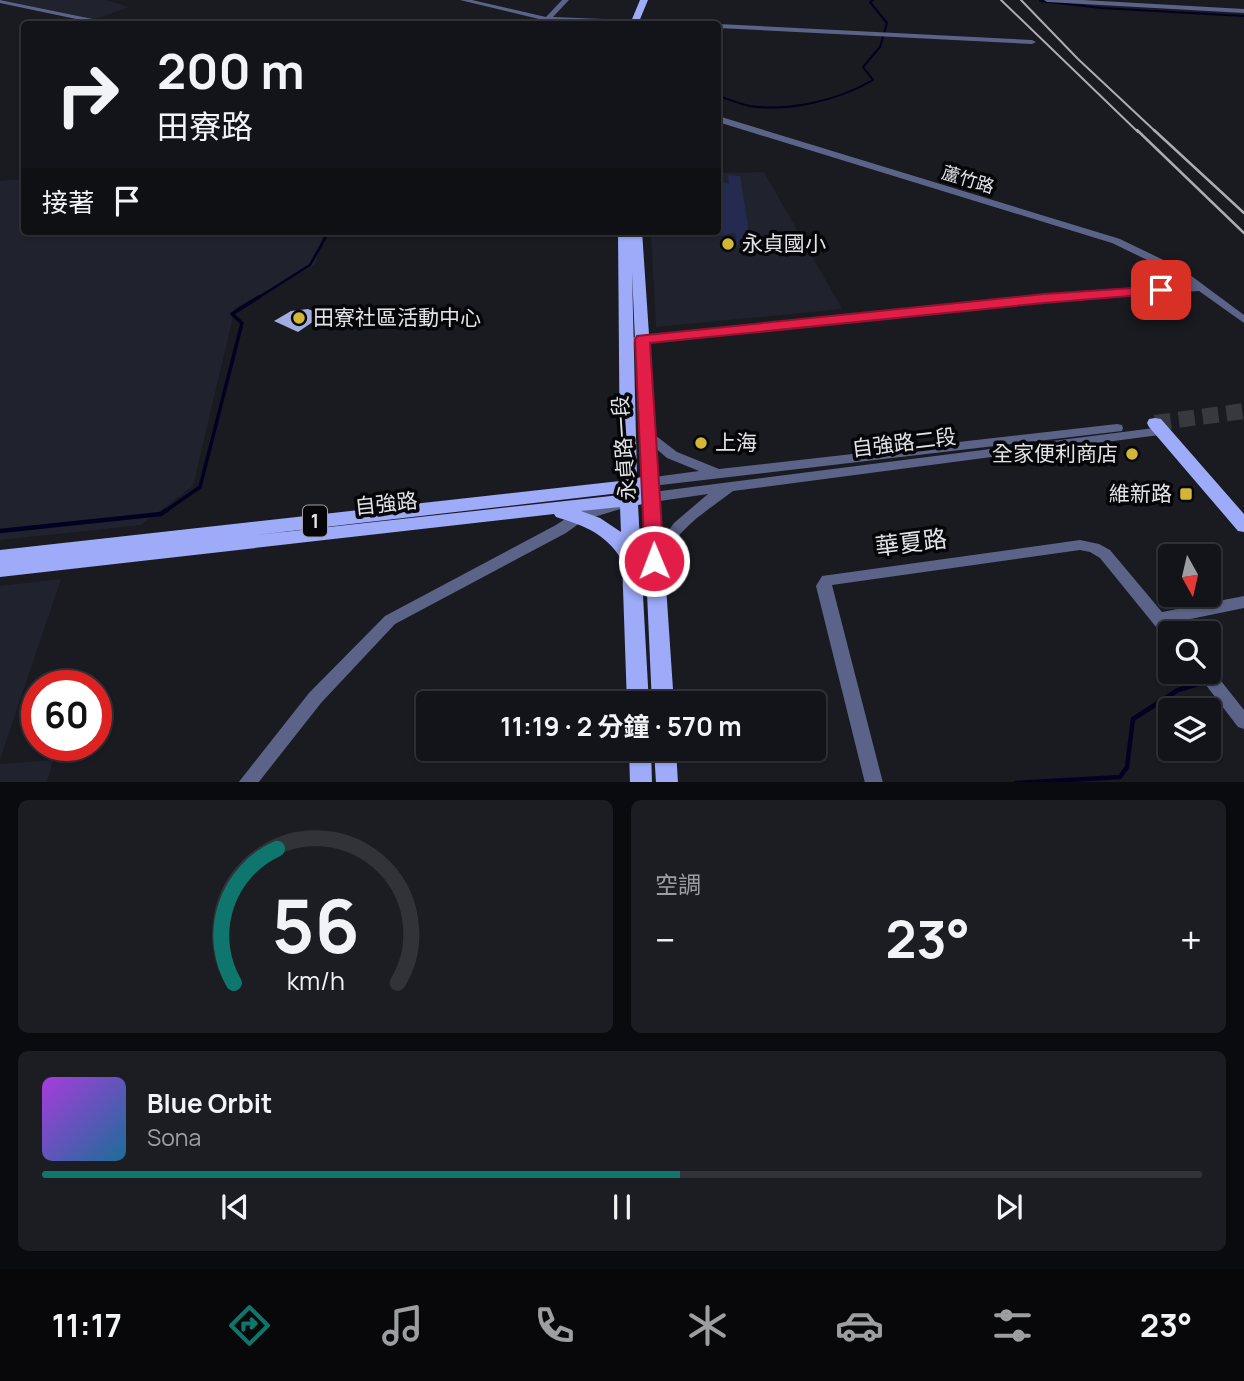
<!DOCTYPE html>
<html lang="zh-TW">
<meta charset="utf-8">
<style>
:root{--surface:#131419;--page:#1c1d22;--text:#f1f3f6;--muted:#9d9ea2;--line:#323338;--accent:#0f766e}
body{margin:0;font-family:Manrope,"Noto Sans TC",sans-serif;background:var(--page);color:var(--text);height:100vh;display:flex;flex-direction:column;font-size:26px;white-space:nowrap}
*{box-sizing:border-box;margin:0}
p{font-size:23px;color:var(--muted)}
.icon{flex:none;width:38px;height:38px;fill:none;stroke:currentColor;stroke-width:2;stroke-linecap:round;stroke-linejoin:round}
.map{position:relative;height:782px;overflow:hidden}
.sheet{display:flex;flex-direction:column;gap:18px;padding:18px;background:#0a0b0e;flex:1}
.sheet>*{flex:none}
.hud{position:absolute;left:21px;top:21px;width:700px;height:214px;border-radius:7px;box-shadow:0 2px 5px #0004,0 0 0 2px var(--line);background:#131419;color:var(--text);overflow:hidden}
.needle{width:46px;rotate:172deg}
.fabs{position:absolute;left:1158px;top:544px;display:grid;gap:14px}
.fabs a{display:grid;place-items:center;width:63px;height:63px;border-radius:7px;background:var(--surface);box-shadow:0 2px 5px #0004,0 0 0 2px var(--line);font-size:35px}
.speed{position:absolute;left:21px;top:670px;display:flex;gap:14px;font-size:35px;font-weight:700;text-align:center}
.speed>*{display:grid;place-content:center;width:91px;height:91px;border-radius:50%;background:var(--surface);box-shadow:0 2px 5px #0004,0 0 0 2px var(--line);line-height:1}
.speed .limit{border:10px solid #d22;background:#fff;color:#111}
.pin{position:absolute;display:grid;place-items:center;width:60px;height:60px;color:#fff;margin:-30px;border-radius:14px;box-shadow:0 4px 10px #0006}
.me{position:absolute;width:77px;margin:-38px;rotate:359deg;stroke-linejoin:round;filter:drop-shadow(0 0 5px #0008)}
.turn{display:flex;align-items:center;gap:24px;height:147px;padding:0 21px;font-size:32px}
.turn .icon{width:91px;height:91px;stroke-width:2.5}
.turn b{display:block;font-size:49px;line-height:60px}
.then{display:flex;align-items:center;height:66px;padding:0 21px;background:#0003;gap:14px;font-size:26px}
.big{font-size:52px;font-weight:700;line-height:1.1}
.sheet .widget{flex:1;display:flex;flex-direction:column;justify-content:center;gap:10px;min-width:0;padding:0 24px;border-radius:10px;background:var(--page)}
.sheet .dial{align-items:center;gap:0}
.dial svg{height:182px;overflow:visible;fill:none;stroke:var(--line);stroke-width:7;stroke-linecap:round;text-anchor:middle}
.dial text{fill:var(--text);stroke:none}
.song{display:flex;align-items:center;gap:21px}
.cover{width:84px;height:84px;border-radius:10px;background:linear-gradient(135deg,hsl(280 70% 55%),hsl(200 70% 35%))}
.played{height:7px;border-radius:4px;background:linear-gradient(90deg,var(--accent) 55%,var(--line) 55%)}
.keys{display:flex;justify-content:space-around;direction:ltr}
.heat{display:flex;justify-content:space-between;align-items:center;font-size:38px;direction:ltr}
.sheet .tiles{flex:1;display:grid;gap:18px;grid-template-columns:1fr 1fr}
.widget:last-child{grid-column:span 2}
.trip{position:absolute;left:416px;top:691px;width:410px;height:70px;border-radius:7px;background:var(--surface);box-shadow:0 2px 5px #0004,0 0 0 2px var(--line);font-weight:700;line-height:70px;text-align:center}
.tabs{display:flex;height:112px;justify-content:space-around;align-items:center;background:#08080a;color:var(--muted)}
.tabs .icon{width:49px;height:49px}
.tabs .selected{color:var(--accent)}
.tabs b{font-size:32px;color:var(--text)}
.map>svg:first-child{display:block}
.built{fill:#20232e}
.green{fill:#252a50}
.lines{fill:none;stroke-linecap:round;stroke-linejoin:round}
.stream-far3{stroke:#030122;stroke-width:2}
.stream-far2{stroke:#030122;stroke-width:2.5}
.stream-far1{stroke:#030122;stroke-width:3.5}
.stream{stroke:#030122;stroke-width:4.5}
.building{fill:#a2acde}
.major-tunnel{stroke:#37393f;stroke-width:16;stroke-dasharray:16 8;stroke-linecap:butt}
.minor{fill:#5c6388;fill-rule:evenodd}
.major{fill:#9dabf9;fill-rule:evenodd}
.rail-far1{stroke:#acadb3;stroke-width:2}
.rail{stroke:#acadb3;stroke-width:2.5}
.route{fill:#e11d48;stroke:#92132f;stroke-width:2}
.poi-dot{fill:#d3b635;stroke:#060608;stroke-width:2.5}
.labels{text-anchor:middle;stroke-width:7;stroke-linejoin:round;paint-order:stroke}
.far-street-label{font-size:18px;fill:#e2e3e8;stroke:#060608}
.shield{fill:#060608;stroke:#a0a1a5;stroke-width:2}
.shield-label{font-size:19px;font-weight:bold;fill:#e2e3e8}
.poi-label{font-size:21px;fill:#e2e3e8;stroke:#060608;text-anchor:start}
.street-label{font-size:21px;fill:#e2e3e8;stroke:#060608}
.near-street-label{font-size:24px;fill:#e2e3e8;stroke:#060608}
</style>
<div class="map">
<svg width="1244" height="783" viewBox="0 0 1244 783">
<rect width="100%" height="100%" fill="#191b21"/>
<!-- built -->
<path class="built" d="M3 0H105L129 7 93 20Z
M764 172 842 309 656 327 651 231H718V173Z
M24 179V231H324L315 265 235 308 193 486 141 525 0 540V181Z
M61 579 0 759V586Z
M53 760 47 782H0V764Z"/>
<!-- green -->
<path class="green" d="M728 175 740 176 751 245H737L735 233 712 237 687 231H718V181L729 184Z"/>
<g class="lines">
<!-- stream-far3 -->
<path class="stream-far3" d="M1040 1 1101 8 1244 16
M718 96C729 99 739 104 750 106 789 112 839 100 873 80L863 67 880 47 887 23 870 2 873 0"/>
<!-- stream-far2 -->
<path class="stream-far2" d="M256 299 310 265 329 231"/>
<!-- stream-far1 -->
<path class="stream-far1" d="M164 512 200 487 242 323 232 314 259 297"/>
<!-- stream -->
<path class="stream" d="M0 531 161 514 167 510
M1016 783 1120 777 1127 767 1133 719 1178 690 1202 683"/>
</g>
<!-- building -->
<path class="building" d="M308 309 323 315 298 332 274 321 291 311Z"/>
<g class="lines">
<!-- major-tunnel -->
<path class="major-tunnel" d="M1155 423 1244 411"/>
<!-- minor -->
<path class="minor" d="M0 0 107 22 111 24H100L0 3Z
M460 0H472L546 17 562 0H569L553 17 678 22 682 24 550 21 545 24 541 22 543 20Z
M1044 0H1083L1244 9V13L1047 2Z
M715 24H718L1032 40 1036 42 1032 44 718 28V24Z
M718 116 1120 239 1182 269 1244 315V323L1199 291 1044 301 621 343 619 341 625 338 1044 295 1191 285 1174 273 1112 243 718 122Z
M1117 424 1122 425 1123 428 1122 431 652 486 647 484 645 481 647 478 699 471 667 458 640 435 641 432H651L677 452 719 469Z
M1162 427 1168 431 1167 434 733 491C714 506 693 518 677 538 670 547 664 566 651 562L649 558 674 523 708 494 653 502 648 500 646 497 648 494 653 492Z
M622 499 627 501 629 504 627 507 584 520 566 533 395 624 321 703 258 783H238L309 693 385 616 556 525 574 513Z
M1080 540 1099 544 1110 550 1162 612 1244 596V608L1171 623 1179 634H1171V640L1165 638 1100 558 1090 552 1080 550 832 585 883 783H865L816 586 822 576Z
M1210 667 1244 710V729L1238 727 1196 672H1209Z"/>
<!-- major -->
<path class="major" d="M640 0H648L638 24H630Z
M618 231H642L674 704H652L643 504 638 505 649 704H627L622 560C605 533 585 526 556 517L554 514 0 577V550L620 481ZM632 272 641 477 637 478ZM620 493V495L247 536ZM620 507 621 532 600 518 581 511Z
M1155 418 1161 419 1244 514V532L1238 531 1149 427 1147 423 1149 419Z
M629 749H651L652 783H630Z
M654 749H676L678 783H656Z"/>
<!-- rail-far1 -->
<path class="rail-far1" d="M1001 0 1138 132
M1021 0 1078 59 1156 132"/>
<!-- rail -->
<path class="rail" d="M1137 130 1244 233
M1154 130 1244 213"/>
</g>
<!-- route -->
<path class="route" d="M1161 286 1169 290 1166 293 1044 303 650 343 664 561 661 566H648L645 561 635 340 637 336 1044 294Z"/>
<!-- markers -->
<g class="poi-dot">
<circle cx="728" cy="244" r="7"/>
<circle cx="299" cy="318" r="7"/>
<circle cx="701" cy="443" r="7"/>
<circle cx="1132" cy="454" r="7"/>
<rect x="1179" y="487" width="14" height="14" rx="3.5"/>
</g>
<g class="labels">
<!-- far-street labels -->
<g class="far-street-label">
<text transform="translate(968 180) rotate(17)" y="6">蘆竹路</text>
</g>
<!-- shield labels -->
<rect class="shield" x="303" y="505.5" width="24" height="31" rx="5"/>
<g class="shield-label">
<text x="315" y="528">1</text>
</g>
<!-- poi labels -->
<g class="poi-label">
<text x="742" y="251">永貞國小</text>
<text x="313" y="325">田寮社區活動中心</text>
<text x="715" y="450">上海</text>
<text x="1118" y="461" text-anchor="end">全家便利商店</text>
<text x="1172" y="501" text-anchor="end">維新路</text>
</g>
<!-- street labels -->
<g class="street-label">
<text transform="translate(904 443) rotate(-7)" y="7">自強路二段</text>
<text transform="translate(624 448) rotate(-94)" y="7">永貞路一段</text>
<text transform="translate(386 504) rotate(-6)" y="7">自強路</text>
</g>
<!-- near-street labels -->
<g class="near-street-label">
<text transform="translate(911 543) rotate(-7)" y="8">華夏路</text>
</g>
</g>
</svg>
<div class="fabs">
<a><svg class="needle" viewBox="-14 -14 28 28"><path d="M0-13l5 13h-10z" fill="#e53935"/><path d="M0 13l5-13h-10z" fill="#9d9ea2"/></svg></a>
<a><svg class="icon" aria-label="search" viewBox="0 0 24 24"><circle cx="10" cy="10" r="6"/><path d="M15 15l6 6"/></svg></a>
<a><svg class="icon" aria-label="layers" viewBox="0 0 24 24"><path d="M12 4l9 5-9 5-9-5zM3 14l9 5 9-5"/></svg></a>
</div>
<div class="speed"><div class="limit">60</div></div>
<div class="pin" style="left:1161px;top:290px;background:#d93025"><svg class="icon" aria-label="arrive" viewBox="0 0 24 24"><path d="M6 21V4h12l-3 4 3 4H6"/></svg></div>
<svg class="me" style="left:654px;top:561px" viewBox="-20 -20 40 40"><circle r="17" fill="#e11d48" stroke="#fff" stroke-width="3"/><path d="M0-11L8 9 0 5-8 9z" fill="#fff"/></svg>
<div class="trip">11:19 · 2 分鐘 · 570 m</div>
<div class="hud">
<div class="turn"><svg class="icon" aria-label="right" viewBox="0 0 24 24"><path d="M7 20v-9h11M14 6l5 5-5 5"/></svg><div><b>200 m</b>田寮路</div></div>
<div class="then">接著<svg class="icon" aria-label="arrive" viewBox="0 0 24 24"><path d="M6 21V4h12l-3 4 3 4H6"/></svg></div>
</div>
</div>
<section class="sheet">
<div class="tiles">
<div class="widget dial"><svg viewBox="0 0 100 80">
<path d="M14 69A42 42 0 1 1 86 69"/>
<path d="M14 69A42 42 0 0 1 33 10" stroke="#0f766e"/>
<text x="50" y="56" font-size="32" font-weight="700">56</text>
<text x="50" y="72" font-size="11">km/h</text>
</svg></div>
<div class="widget"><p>空調</p>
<div class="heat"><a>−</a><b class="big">23°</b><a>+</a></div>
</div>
<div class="widget">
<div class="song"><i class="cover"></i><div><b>Blue Orbit</b><p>Sona</p></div></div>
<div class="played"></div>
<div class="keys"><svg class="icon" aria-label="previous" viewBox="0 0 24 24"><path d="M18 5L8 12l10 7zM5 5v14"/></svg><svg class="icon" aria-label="pause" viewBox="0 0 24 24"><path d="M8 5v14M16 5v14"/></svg><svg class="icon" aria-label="next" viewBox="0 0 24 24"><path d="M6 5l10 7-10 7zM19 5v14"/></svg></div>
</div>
</div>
</section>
<nav class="tabs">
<b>11:17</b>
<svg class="icon selected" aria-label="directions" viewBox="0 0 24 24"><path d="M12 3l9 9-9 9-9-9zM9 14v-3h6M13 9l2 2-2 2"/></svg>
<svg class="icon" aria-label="music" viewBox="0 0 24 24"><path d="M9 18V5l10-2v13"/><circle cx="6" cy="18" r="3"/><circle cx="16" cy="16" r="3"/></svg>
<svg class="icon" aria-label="phone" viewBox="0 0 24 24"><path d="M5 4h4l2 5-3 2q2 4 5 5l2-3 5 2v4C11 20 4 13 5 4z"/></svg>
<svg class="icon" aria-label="climate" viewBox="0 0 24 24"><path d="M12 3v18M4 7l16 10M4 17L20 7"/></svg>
<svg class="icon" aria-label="car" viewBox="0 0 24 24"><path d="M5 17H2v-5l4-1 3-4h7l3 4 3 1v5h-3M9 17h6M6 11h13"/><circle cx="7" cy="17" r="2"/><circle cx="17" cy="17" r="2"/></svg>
<svg class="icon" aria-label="filters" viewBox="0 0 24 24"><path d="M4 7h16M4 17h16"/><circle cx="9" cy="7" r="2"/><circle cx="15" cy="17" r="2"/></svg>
<b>23°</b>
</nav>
